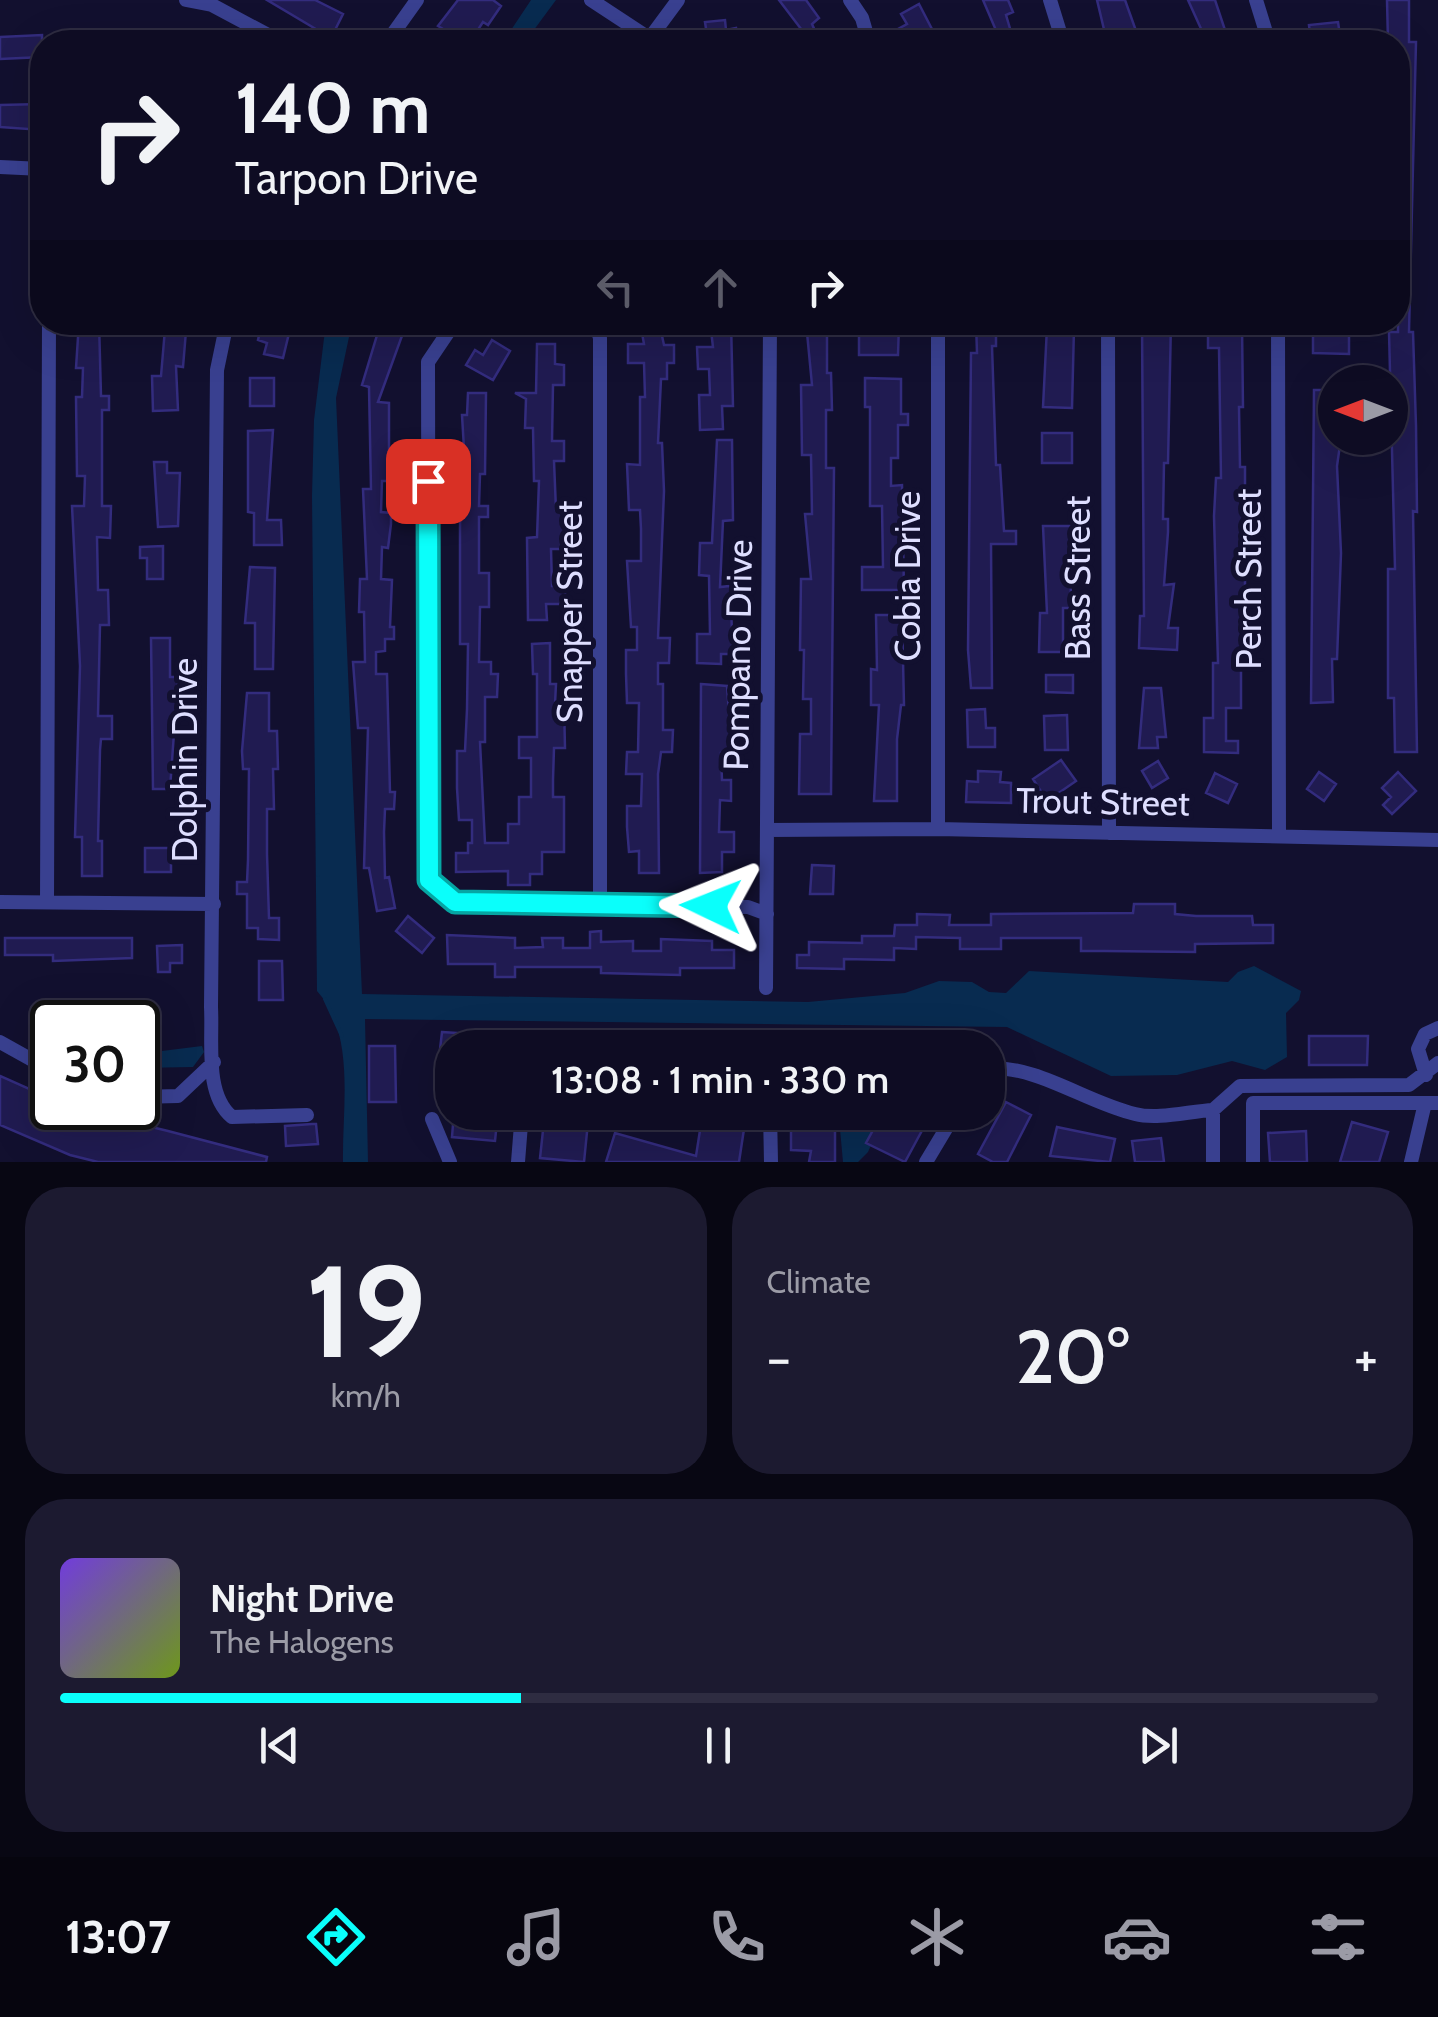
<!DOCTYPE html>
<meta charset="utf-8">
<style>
:root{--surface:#0e0c23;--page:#1c1a30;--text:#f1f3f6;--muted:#9b9ba6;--line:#2e2c41;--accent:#0afffb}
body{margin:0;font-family:Cabin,sans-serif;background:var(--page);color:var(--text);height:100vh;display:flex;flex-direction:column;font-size:38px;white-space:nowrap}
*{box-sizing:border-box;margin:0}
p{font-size:32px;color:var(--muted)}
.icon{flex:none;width:55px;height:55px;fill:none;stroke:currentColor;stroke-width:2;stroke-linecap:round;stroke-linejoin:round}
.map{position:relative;height:1162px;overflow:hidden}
.side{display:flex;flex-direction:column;gap:25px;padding:25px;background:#080713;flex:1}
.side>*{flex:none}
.hud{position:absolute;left:30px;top:30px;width:1380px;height:305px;border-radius:40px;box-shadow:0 10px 40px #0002,0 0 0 2px var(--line);background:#0e0c23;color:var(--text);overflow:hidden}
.needle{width:65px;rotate:270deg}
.tools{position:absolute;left:1318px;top:365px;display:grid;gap:20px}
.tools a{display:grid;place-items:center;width:90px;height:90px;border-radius:50%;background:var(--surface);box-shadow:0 10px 40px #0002,0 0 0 2px var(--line);font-size:50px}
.speed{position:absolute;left:30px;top:1000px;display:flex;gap:20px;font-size:50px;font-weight:700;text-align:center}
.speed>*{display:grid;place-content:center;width:130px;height:130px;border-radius:50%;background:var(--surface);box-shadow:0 10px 40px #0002,0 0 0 2px var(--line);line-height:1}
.speed .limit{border:5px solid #111;border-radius:15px;background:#fff;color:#111}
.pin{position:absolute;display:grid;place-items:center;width:85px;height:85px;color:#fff;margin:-42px;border-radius:20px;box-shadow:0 5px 15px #0006}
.me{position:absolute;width:110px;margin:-55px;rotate:272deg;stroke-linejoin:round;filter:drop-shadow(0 0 8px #0008)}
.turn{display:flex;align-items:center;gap:35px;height:210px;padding:0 40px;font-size:45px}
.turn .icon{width:130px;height:130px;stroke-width:2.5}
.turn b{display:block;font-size:70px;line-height:85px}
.lanes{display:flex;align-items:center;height:95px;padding:0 40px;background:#0003;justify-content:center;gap:50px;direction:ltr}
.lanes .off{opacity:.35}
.big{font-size:75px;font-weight:600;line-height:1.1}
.side .card{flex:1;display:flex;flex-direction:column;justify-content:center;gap:15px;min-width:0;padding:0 35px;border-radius:40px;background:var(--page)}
.side .dial{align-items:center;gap:0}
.dial b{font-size:130px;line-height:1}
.song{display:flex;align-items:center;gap:30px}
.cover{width:120px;height:120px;border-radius:15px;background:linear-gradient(135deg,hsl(260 70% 55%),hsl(80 70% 35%))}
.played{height:10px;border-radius:5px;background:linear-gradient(90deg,var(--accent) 35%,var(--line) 35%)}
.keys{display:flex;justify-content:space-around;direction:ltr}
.heat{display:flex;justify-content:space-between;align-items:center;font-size:55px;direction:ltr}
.side .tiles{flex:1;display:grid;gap:25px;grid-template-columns:1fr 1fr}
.card:last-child{grid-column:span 2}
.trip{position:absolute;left:435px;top:1030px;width:570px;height:100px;border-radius:40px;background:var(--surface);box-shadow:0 10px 40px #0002,0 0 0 2px var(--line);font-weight:600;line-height:100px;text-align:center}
.tabs{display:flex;height:160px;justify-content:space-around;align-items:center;background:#06050e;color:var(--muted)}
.tabs .icon{width:70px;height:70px}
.tabs .on{color:var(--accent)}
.tabs b{font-size:45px;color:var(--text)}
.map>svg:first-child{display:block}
.water{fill:#082b50}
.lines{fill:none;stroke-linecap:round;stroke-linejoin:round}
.stream{stroke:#082b50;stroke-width:4}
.building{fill:#201b51;stroke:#332c7e;stroke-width:2.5}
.minor{stroke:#394090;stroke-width:14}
.route-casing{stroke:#06a6a3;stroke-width:25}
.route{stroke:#0afffb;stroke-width:18}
.labels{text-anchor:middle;stroke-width:10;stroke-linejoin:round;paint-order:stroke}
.street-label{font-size:35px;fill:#dedeff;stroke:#12102f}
</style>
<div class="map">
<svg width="1438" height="1162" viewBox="0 0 1438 1162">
<rect width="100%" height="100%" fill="#12102f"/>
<!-- water -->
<path class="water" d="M531 0H556L525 42H503Z
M326 322 352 323 336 398 362 994 808 1002 905 993 939 981 972 982 989 992 1006 993 1029 971 1228 982 1238 972 1254 966 1301 991 1299 1000 1286 1013 1287 1057 1265 1070 1232 1061 1177 1075 1111 1076 1007 1027 365 1019 368 1162H343C342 1107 356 1034 317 991L312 496 314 420Z
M202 1046 204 1052 193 1067 138 1068V1054Z
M618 1113H685L677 1130 651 1132 623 1127Z
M852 1113H885L868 1152 858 1162H843L839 1118Z"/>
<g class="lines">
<!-- stream -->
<path class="stream" d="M318 815V875
M325 999 342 1036"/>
</g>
<!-- building -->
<path class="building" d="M267 0H315L343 14 331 38Z
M458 0H493L501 6 488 25 483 22 470 42H442L448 32 438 26Z
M779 0H806L819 18 812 24 820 42H811Z
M983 0H1008L1013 12 1006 15 1014 42H1001Z
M1097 0H1125L1140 42H1107Z
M1188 0H1215L1229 42H1207Z
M1387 0H1409V42H1416L1409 332H1413L1416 426 1417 512 1413 511 1417 752H1395L1394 698H1388V569H1395L1389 332H1398V42H1388Z
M919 4 935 35 921 42H905L898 29 907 24 901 14Z
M725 20 726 30 736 28 738 42H708L705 22Z
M1338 22 1341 42H1311L1309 25Z
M42 35V57L0 59V37Z
M42 104V130L0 127V105Z
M79 322H99L101 396H109V410H102V506H111L110 538 97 537 98 590H108L109 625H100L98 716H112V739H101L100 750 98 841H102V876H82V837H75L80 666 72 506H84L85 476H77L76 397H82L83 368H76Z
M262 322 291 325 283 358 264 354 267 343 258 340Z
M381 322H407L378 402 389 403V481H382L381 512 391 513V524L388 548 382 547 381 579 392 580 390 627H394V639H385V651L376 652V674H387L390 792H395L394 809H385L384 832 385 878 389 877 395 908 377 911 369 868H364L368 728H358L353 662H365L364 612H359L360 579H367L363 489H371L369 387 362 385Z
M640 322H659L664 345H674V363H667V379H661L658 443H662L664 491 658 638H670L669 663H658V684H663V730H673L672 752H661L658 774 659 873H639V851L629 852 627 827V806H641L642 774H626L627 752H638L639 703H627L626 674V650H637V627H631L627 561H641V529L640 510H629L627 464 640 465V397H645L644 363H628V344H644Z
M710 322H731L733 406H722L723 429 700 430 699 395H710L709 369H698L697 347H713Z
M806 322H827V373H831L832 410H826V468H834L831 794H799L800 734H811V699H803L804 650H800L801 579H811L805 514H812L811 455H802L801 385H812Z
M976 322H996V346H992L996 465H1000L1004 531H1016V544H991L992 688H971L968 650 971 353H977Z
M1142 322H1171L1168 463H1164L1163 519H1168V532L1164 585 1174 584 1168 628H1178L1177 650 1139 648 1140 616H1144Z
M859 324H899L898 355H859Z
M1208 325H1242L1243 407H1239L1240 467H1245V661H1241V708H1226V741H1238V753L1204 752V718H1213V663H1218L1214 516 1216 478H1221L1219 348H1208Z
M1047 327 1074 328 1072 408 1043 407Z
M165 329 186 331 183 367 176 366 178 410 153 411 152 376H161Z
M1313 330 1349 331V354L1313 353Z
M492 340 510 351 493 380 466 365 475 350 483 355Z
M537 344H555V364L564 365V385H553L552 441H564V461H554L556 510 565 511 563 549H551L552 586H565V604H546L547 620H528L527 538 537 537 539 481H534L533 428H525L526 399 515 393H536Z
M250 378H274V406H250Z
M865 378 901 379V414H908V425H898V458H891V486L902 485 904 590H862V567H883L882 506H870V407H865Z
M1314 390H1335V438H1341L1337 466 1341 553 1337 659H1332L1333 702 1311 703Z
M468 393H486L485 474H480L479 506H488V517H479V573H489V607H480L479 662H491V674H498L497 697H485V742H480L485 843H508V824H519V797H531V758H519V737H537V674H533L532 644 550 643V684H556L555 704H564L565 748H554L553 780V797H564V852H542V874H530V885H508V871L456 872V853H468V843H472V820H459L457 788V751H465L467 709 468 644H460V528L461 483H466L462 415H467Z
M273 430 267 520H281L282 545H254V513L248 512V431Z
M1042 433H1072V463H1042Z
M717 440H732L733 520 723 521 720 587 730 586 733 654H721V664L697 663V634H710L709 576 699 575 700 543H712Z
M154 462H167V473H180L178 526 158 527Z
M1043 526H1070L1071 608H1063V652H1039L1040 613H1047Z
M163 546V579H147V558H140V547Z
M250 567 275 568 273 669H255V623H245Z
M876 615H902L904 705H901L897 739V801H874L879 705H871V669L877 670Z
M151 638H170V677H178L170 789H153Z
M1046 675H1073V693L1046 692Z
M701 684 727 686 732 753H721L722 780H731V801L720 800 719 832H734V852H722V872L700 873Z
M1144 688H1161L1166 737H1157L1158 748H1139Z
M247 693H269V731H277L278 769H273L274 809H267V854L269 918H279V940L258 939V928H247V894H237V882H247L248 860 249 769H243L242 751Z
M985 709 986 728H995V747H968L967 710Z
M1067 715 1068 750H1045L1044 716Z
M1061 760 1076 781 1047 801 1033 779Z
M1158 761 1168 778 1152 788 1142 771Z
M978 771 1001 772 1000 782 1011 783V803L966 802 967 781 978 782Z
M1319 772 1336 784 1324 801 1307 789Z
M1398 772 1416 791 1392 814 1383 805 1391 797 1382 788Z
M1215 773 1237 784 1228 803 1206 793Z
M145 848H171V872H145Z
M812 865 834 866 833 894H810Z
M1134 904H1175V914L1196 916H1252L1253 925H1273V943L1195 944V952L1104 951H1081V938H1001V949H960V938L916 937V949L894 948V960L844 959V969L797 968V955H809V942L862 943V936H894L895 925H917V914L950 915 949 925H991V914L1133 913Z
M408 916 434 938 422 953 396 931Z
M601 931V942L633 941V951H661V939L712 941V950H734V968H680V975L601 973V967H515V977H495V964H448L447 935 515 938V948L543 947 542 938H563V948H590V932Z
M5 938H132V958L53 961V955H5Z
M182 945V963H170V972H158L157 946Z
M259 961H282L283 1000H259Z
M442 1032 563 1040 562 1048H452V1059L439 1058Z
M1309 1036H1368L1367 1065H1309Z
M369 1046H395L396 1102H369Z
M0 1076 52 1099V1108H73L168 1131 267 1157 266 1162H98L70 1155 0 1125Z
M1006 1102 1031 1115 1007 1162H993L978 1154Z
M454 1112H498L495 1141 452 1137Z
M545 1112H589L584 1162 540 1158Z
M791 1112H835V1162H809L811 1151 791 1150Z
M883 1112H932L905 1162 866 1143Z
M1352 1122 1388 1132 1379 1162H1340Z
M312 1124H316L318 1144 286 1146 285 1126Z
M701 1124 744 1129 739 1162H606L615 1133 696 1156Z
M1057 1127 1115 1139 1110 1162 1050 1156Z
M1306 1131 1307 1162H1270L1268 1133Z
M1161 1138 1164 1162H1135L1132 1141Z"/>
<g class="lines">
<!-- minor -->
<path class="minor" d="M186 0 212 5 281 42
M591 0 655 42
M850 0 862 18 869 42
M1050 0 1063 42
M1256 0 1269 42
M387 42 417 0
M647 42 678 0
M0 167 42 169
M227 322 217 370 211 1007C213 1041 204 1094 232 1117L307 1115
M455 322 428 362 429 880 455 902 748 907 767 914
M595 322 600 338V901
M938 322V829
M1108 322 1109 833
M1278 322 1279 835
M767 830 938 829 1438 840
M0 902 214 904
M47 902 49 322
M766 988 770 322
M0 1042 52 1071
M988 1068C1039 1066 1085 1102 1135 1114 1158 1120 1190 1111 1213 1110
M1426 1075 1418 1049 1425 1034 1438 1028
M138 1097 178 1096 214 1062
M1213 1110 1240 1086 1409 1085 1438 1063
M1213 1110V1162
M770 1112 771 1162
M432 1119 450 1162
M518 1162 522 1112
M926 1162 956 1112
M1253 1162V1103H1438
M1411 1162 1425 1103"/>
</g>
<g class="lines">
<defs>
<path id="route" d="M428 481 429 880 455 902 711 906"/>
</defs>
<!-- route casing -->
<use href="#route" class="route-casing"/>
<!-- route -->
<use href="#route" class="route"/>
</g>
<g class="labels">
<!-- street labels -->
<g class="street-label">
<text transform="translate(908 576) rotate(-90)" y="12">Cobia Drive</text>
<text transform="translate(1078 578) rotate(-90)" y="12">Bass Street</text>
<text transform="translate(1249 579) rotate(-90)" y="12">Perch Street</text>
<text transform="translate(570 612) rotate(-90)" y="12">Snapper Street</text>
<text transform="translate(738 655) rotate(-89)" y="12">Pompano Drive</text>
<text transform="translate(185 760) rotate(-90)" y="12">Dolphin Drive</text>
<text transform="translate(1103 802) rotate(1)" y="12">Trout Street</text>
</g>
</g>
</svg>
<div class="tools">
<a><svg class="needle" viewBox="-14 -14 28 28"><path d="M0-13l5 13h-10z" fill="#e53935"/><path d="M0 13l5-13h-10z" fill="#9b9ba6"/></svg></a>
</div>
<div class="speed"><div class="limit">30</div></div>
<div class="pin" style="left:428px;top:481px;background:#d93025"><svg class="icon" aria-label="arrive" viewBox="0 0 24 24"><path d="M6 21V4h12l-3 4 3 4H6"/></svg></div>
<svg class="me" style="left:711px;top:906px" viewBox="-20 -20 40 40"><path d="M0-17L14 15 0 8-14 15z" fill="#0afffb" stroke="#fff" stroke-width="4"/></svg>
<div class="trip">13:08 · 1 min · 330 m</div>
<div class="hud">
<div class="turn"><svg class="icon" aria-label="right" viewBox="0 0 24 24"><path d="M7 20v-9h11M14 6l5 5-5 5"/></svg><div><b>140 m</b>Tarpon Drive</div></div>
<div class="lanes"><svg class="icon off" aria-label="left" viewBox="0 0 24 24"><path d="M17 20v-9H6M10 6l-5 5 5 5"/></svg><svg class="icon off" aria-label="ahead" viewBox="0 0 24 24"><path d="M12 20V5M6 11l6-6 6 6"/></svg><svg class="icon" aria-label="right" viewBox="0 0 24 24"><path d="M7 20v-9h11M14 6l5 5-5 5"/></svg></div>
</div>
</div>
<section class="side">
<div class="tiles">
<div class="card dial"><b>19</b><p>km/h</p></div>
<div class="card"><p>Climate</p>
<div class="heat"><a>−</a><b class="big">20°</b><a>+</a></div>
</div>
<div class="card">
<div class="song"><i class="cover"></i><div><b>Night Drive</b><p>The Halogens</p></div></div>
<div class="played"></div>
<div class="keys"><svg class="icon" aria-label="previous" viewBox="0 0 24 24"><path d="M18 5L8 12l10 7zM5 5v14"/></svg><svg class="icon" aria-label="pause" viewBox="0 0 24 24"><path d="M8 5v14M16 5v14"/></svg><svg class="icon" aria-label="next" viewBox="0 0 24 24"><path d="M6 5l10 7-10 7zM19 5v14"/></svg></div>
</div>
</div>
</section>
<nav class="tabs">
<b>13:07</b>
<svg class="icon on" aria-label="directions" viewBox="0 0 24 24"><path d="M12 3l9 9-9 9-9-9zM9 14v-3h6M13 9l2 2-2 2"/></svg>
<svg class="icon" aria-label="music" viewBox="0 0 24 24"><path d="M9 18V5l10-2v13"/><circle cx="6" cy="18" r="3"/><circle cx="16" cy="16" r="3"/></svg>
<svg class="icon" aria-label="phone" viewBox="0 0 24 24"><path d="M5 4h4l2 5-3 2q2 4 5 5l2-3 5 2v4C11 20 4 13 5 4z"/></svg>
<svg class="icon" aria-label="climate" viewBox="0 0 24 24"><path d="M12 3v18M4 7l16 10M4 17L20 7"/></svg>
<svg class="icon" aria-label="car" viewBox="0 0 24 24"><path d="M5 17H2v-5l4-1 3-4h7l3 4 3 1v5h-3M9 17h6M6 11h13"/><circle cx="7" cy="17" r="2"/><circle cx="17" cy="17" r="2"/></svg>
<svg class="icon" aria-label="filters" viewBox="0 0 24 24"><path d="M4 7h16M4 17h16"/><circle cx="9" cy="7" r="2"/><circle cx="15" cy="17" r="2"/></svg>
</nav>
